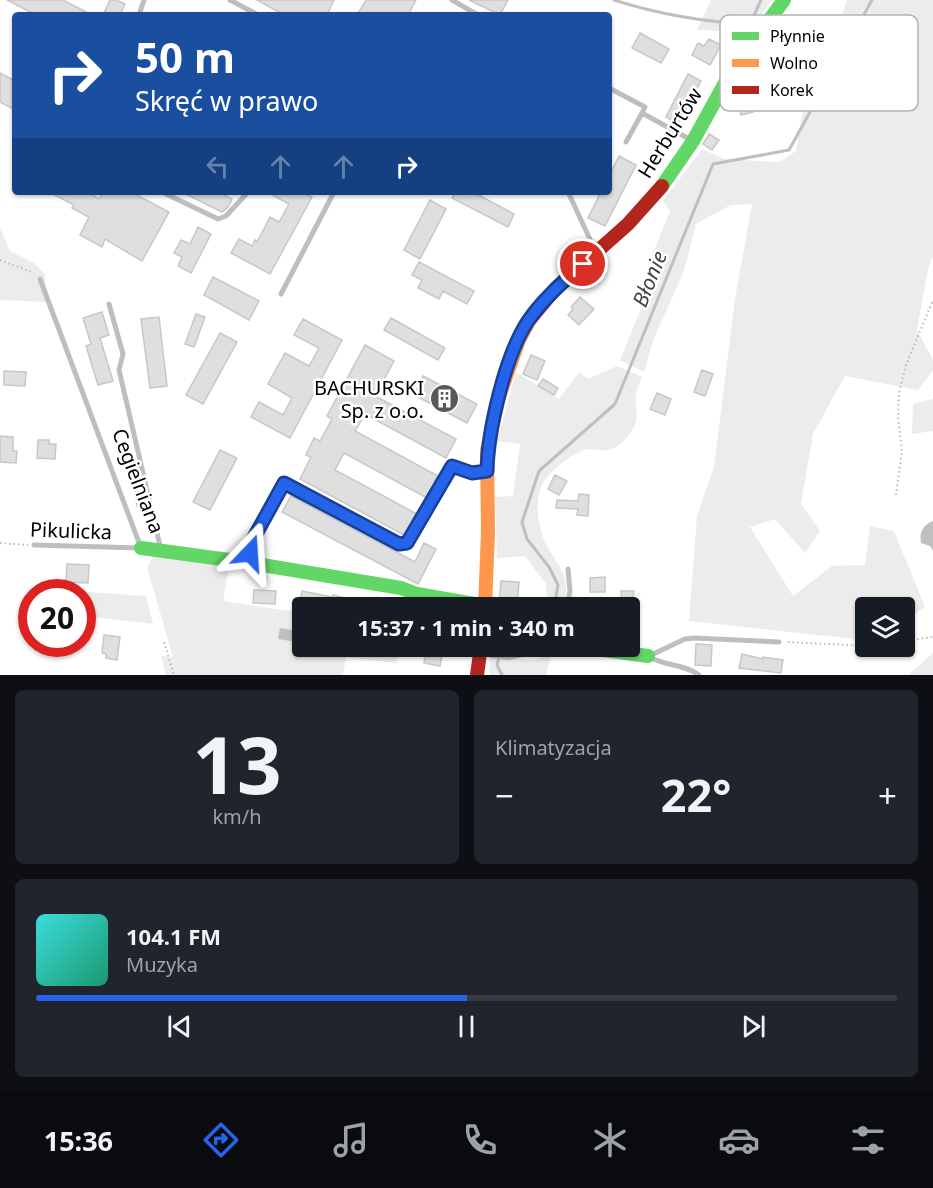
<!DOCTYPE html>
<html lang="pl">
<meta charset="utf-8">
<style>
:root{--surface:#171b24;--page:#20242c;--text:#f1f3f6;--muted:#9ea1a6;--line:#363941;--accent:#2563eb}
body{margin:0;font-family:"Noto Sans",sans-serif;background:var(--page);color:var(--text);height:100vh;display:flex;flex-direction:column;font-size:22px;white-space:nowrap}
*{box-sizing:border-box;margin:0}
p{font-size:20px;color:var(--muted)}
.icon{flex:none;width:33px;height:33px;fill:none;stroke:currentColor;stroke-width:2;stroke-linecap:round;stroke-linejoin:round}
.map{position:relative;height:675px;overflow:hidden}
.drawer{display:flex;flex-direction:column;gap:15px;padding:15px;background:#0d0f14;flex:1}
.drawer>*{flex:none}
.hud{position:absolute;left:12px;top:12px;width:600px;height:183px;border-radius:6px;box-shadow:0 2px 4px #0004;background:#1a4fa0;color:#fff;overflow:hidden}
.buttons{position:absolute;left:855px;top:597px;display:grid;gap:12px}
.buttons a{display:grid;place-items:center;width:60px;height:60px;border-radius:6px;background:var(--surface);box-shadow:0 2px 4px #0004;font-size:30px}
.speed{position:absolute;left:18px;top:579px;display:flex;gap:12px;font-size:30px;font-weight:700;text-align:center}
.speed>*{display:grid;place-content:center;width:78px;height:78px;border-radius:50%;background:var(--surface);box-shadow:0 2px 4px #0004;line-height:1}
.speed .limit{border:9px solid #d22;background:#fff;color:#111}
.pin{position:absolute;display:grid;place-items:center;width:51px;height:51px;color:#fff;margin:-26px;border:3px solid #fff;border-radius:50%;box-shadow:0 2px 6px #0007}
.me{position:absolute;width:66px;margin:-33px;rotate:20deg;stroke-linejoin:round;filter:drop-shadow(0 0 4px #0008)}
.turn{display:flex;align-items:center;gap:21px;height:126px;padding:0 24px;font-size:27px}
.turn .icon{width:78px;height:78px;stroke-width:2.5}
.turn b{display:block;font-size:42px;line-height:51px}
.lanes{display:flex;align-items:center;height:57px;padding:0 24px;background:#0003;justify-content:center;gap:30px;direction:ltr}
.lanes .off{opacity:.35}
.big{font-size:45px;font-weight:700;line-height:1.1}
.drawer .tile{flex:1;display:flex;flex-direction:column;justify-content:center;gap:9px;min-width:0;padding:0 21px;border-radius:9px;background:var(--page)}
.drawer .dial{align-items:center;gap:0}
.dial b{font-size:78px;line-height:1}
.song{display:flex;align-items:center;gap:18px}
.cover{width:72px;height:72px;border-radius:9px;background:linear-gradient(135deg,hsl(180 70% 55%),hsl(160 70% 35%))}
.played{height:6px;border-radius:3px;background:linear-gradient(90deg,var(--accent) 50%,var(--line) 50%)}
.keys{display:flex;justify-content:space-around;direction:ltr}
.heat{display:flex;justify-content:space-between;align-items:center;font-size:33px;direction:ltr}
.drawer .tiles{flex:1;display:grid;gap:15px;grid-template-columns:1fr 1fr}
.tile:last-child{grid-column:span 2}
.trip{position:absolute;left:292px;top:597px;width:348px;height:60px;border-radius:6px;background:var(--surface);box-shadow:0 2px 4px #0004;font-weight:700;line-height:60px;text-align:center}
.menu{display:flex;height:96px;justify-content:space-around;align-items:center;background:#090b0e;color:var(--muted)}
.menu .icon{width:42px;height:42px}
.menu .current{color:var(--accent)}
.menu b{font-size:27px;color:var(--text)}
.map>svg:first-child{display:block}
.green{fill:#ececec}
.water{fill:#bfbfbf}
.lines{fill:none;stroke-linecap:round;stroke-linejoin:round}
.stream{stroke:#bfbfbf;stroke-width:3}
.building{fill:#dfdfdf;stroke:#c7c7c7;stroke-width:1.5}
.path{stroke:#b9b9b9;stroke-width:2;stroke-dasharray:1.5 3;stroke-linecap:butt}
.lane{stroke:#bebebe;stroke-width:5}
.street{stroke:#bebebe;stroke-width:10}
.fast{stroke:#63d668;stroke-width:14}
.slow{stroke:#ff974d;stroke-width:14}
.jam{stroke:#b3261e;stroke-width:14}
.route-casing{stroke:#184099;stroke-width:15}
.route{stroke:#2563eb;stroke-width:10}
.labels{text-anchor:middle;stroke-width:5;stroke-linejoin:round;paint-order:stroke}
.street-label{font-size:20px;fill:#000;stroke:#fff}
.poi-label{font-size:20px;fill:#000;stroke:#fff;text-anchor:end}
.water-label{font-size:21px;font-style:italic;fill:#444;stroke:#fff}
.key{fill:#fff;stroke:#b2b2b2;stroke-width:1.5}
.key-label{font-size:16px;fill:#000}
</style>
<div class="map">
<svg width="933" height="675" viewBox="0 0 933 675">
<rect width="100%" height="100%" fill="#fff"/>
<!-- green -->
<path class="green" d="M711 0H772L748 32 697 30Z
M847 0H933V256L928 269 917 330 933 360V370L918 390 845 376 813 434 801 504 820 531 805 553 775 519 750 527 793 596 832 566 865 565 870 526 894 531 925 607 905 620 904 608H866L865 640 689 621 697 516 714 467 735 299 752 204 731 205 696 224 684 271 654 338 644 372 620 360 656 272 653 253 670 211 663 201 702 149 724 159 779 162 796 151 802 115 813 100 822 75 826 43 837 28Z
M0 228 10 251 34 263 45 274 46 302 0 300Z
M617 366 642 377C640 383 637 389 636 395 635 404 638 414 636 422 633 432 621 446 611 449 603 453 592 447 584 450 571 454 548 473 542 485 534 502 538 528 546 544 559 568 572 576 564 607H538L547 597 546 584 525 556 497 558 495 497 513 496 520 444 497 441 516 372 559 399 579 372 588 379Z
M933 399V431L912 434 913 404Z
M153 557 229 566 223 601 303 613V646L405 647 395 663 346 657 343 675H166L161 656 173 657 148 571V565Z
M31 588 146 596 153 624 83 616 82 592H33Z
M933 653V675H908Z
M551 655 546 675H489L490 657 534 660Z"/>
<!-- water -->
<path class="water" d="M933 521V551L930 546 921 543C919 532 923 525 933 521Z
M280 628 303 632V643L278 639Z"/>
<g class="lines">
<!-- stream -->
<path class="stream" d="M614 0C658 14 704 22 750 24L761 0
M554 608 558 585 549 567 527 539 522 522 539 471 615 404 713 164 789 150 872 0
M499 657 497 665 502 675"/>
</g>
<!-- building -->
<path class="building" d="M7 0H63L92 15H36Z
M110 0H116L125 4 120 15H103Z
M257 0H334L327 15H284Z
M366 0H416L408 15H357Z
M469 0H508L500 15Z
M640 33 669 49 661 63 632 48Z
M709 39 721 45 710 65 692 55 698 43 704 46Z
M0 73 15 81V110L0 102Z
M688 74 701 81 678 124 666 117Z
M767 74 770 85 765 86 767 97 761 98 753 112 741 115 737 102 749 99 746 86 757 83 756 76Z
M709 134 719 140 712 150 703 144Z
M619 156 636 165 605 226 588 218 601 192H609V176Z
M49 192H87L99 199 103 192H131L169 212 142 261 105 239 102 247 80 235 89 217 72 208 74 205Z
M182 192H218L232 199 228 207 222 212Z
M267 192H302L312 197 270 274 231 253 239 239 252 246 255 240 257 242 270 217 279 222 289 204Z
M456 192H473L514 214 508 227 452 198Z
M430 200 446 209 420 259 404 250Z
M198 227 211 234 191 273 178 266 182 257 174 253 181 240 190 244Z
M419 262 474 291 467 304 443 291 439 299 418 288 422 280 412 275Z
M213 277 259 301 249 320 204 295Z
M580 297 594 309 579 325 568 315 573 309 571 307Z
M102 312 109 335 100 338 113 381 98 385 86 346 91 344 83 318Z
M196 314 205 317 194 347 185 344Z
M159 317 167 386 150 388 141 319Z
M391 318 445 348 438 360 384 330Z
M303 319 342 340 290 438 251 417 259 402 283 415 292 398 268 384 285 353 309 366 319 348 294 335Z
M220 333 237 342 203 404 186 395Z
M365 345 394 361 375 396 456 439 446 458 365 414 355 431 438 476 427 498 344 453 335 470 417 514 406 536 300 479 311 457 306 455 314 438 320 441 332 419 327 416Z
M531 355 545 361 537 380 523 374Z
M702 370 713 374 705 396 694 392Z
M4 371 26 372 25 386 4 385Z
M423 376 477 404 467 423 414 395Z
M543 379 558 388 554 395 538 386Z
M657 393 671 399 665 415 650 409Z
M0 436 13 437V451H17L16 463 0 462Z
M38 440H49V444H56L55 459 37 458Z
M220 450 237 458 210 510 193 502Z
M555 475 567 481 559 495 548 489Z
M142 490 145 505 137 506 135 491Z
M579 494 589 495 588 516 577 515 578 509 556 508 557 500 578 501Z
M291 496 415 562 424 543 436 549 418 584 282 512Z
M67 564 89 565 88 583 66 582Z
M605 577V592H590V578Z
M501 581 519 582 517 607 499 605Z
M254 590 276 591 275 604 253 603Z
M302 591 332 597 333 595 342 597 340 608 299 606Z
M621 591H634L632 608H622Z
M104 635 120 637 117 660 106 658V654L102 653Z
M696 644 712 645 711 666 695 665Z
M426 651 442 654 440 666 424 663Z
M742 654 763 659V657L783 660 781 673 739 668Z"/>
<g class="lines">
<!-- path -->
<path class="path" d="M0 260 34 273
M896 495 902 451 898 417 899 393 906 365 933 300
M0 543 28 545
M904 641 933 637
M164 642 174 675
M788 642 868 646"/>
<!-- lane -->
<path class="lane" d="M230 0 258 15
M452 0 478 15
M139 15 144 0
M609 88 645 107 642 113 691 140
M626 142 642 113
M162 192 218 219 226 216 248 192
M568 192 595 250
M281 294 334 192
M109 304 123 354 119 370 161 550
M34 545 141 548 40 279
M250 561 251 543 284 483 403 545 411 540 452 466 472 473 486 471
M567 608 570 591 568 569
M649 656 685 639 694 638 779 642
M649 657C665 666 685 664 699 675"/>
<!-- street -->
<path class="street" d="M480 651 508 655 550 646"/>
<!-- fast -->
<path class="fast" d="M662 186 693 141 731 72 784 0
M141 548 244 562 401 588 417 594 486 606
M574 646 648 656"/>
<!-- slow -->
<path class="slow" d="M485 608 488 532 487 450 499 397 519 340 531 318"/>
<!-- jam -->
<path class="jam" d="M531 318 556 288 628 224 662 186
M477 675 481 646"/>
</g>
<g class="lines">
<defs>
<path id="route" d="M250 553 251 543 284 483 399 544 407 543 452 466 472 473 487 471C488 430 505 356 528 321 543 299 563 282 583 264"/>
</defs>
<!-- route casing -->
<use href="#route" class="route-casing"/>
<!-- route -->
<use href="#route" class="route"/>
</g>
<!-- icons -->
<defs>
<symbol id="building-disc" viewBox="-11 -11 22 22"><circle r="9.5" fill="#595959" stroke="#fff"/><path d="M-4-6H4V6H1V3H-1V6H-4ZM-2.5-4.3h1.7v1.8h-1.7ZM.8-4.3h1.7v1.8H.8ZM-2.5-1h1.7V.8h-1.7ZM.8-1h1.7V.8H.8Z" fill="#fff"/></symbol>
</defs>
<g fill-rule="evenodd">
<use href="#building-disc" x="428" y="382" width="33" height="33"/>
</g>
<g class="labels">
<!-- street labels -->
<g class="street-label">
<text transform="translate(670 133) rotate(-58)" y="7">Herburtów</text>
<text transform="translate(138 481) rotate(69)" y="7">Cegielniana</text>
<text transform="translate(71 531) rotate(2)" y="7">Pikulicka</text>
</g>
<!-- poi labels -->
<g class="poi-label">
<text x="424" y="395">BACHURSKI<tspan x="424" dy="23">Sp. z o.o.</tspan></text>
</g>
<!-- water labels -->
<g class="water-label">
<text transform="translate(650 279) rotate(-68)" y="7">Błonie</text>
</g>
</g>
<!-- legend -->
<rect x="720" y="15" width="198" height="96" rx="9" class="key"/>
<rect x="732" y="32" width="27" height="8" fill="#63d668"/>
<rect x="732" y="59" width="27" height="8" fill="#ff974d"/>
<rect x="732" y="86" width="27" height="8" fill="#b3261e"/>
<g class="key-label">
<text x="770" y="42">Płynnie</text>
<text x="770" y="69">Wolno</text>
<text x="770" y="96">Korek</text>
</g>
</svg>
<div class="buttons">
<a><svg class="icon" aria-label="layers" viewBox="0 0 24 24"><path d="M12 4l9 5-9 5-9-5zM3 14l9 5 9-5"/></svg></a>
</div>
<div class="speed"><div class="limit">20</div></div>
<div class="pin" style="left:583px;top:264px;background:#d93025"><svg class="icon" aria-label="arrive" viewBox="0 0 24 24"><path d="M6 21V4h12l-3 4 3 4H6"/></svg></div>
<svg class="me" style="left:250px;top:553px" viewBox="-20 -20 40 40"><path d="M0-17L14 15 0 8-14 15z" fill="#2563eb" stroke="#fff" stroke-width="4"/></svg>
<div class="trip">15:37 · 1 min · 340 m</div>
<div class="hud">
<div class="turn"><svg class="icon" aria-label="right" viewBox="0 0 24 24"><path d="M7 20v-9h11M14 6l5 5-5 5"/></svg><div><b>50 m</b>Skręć w prawo</div></div>
<div class="lanes"><svg class="icon off" aria-label="left" viewBox="0 0 24 24"><path d="M17 20v-9H6M10 6l-5 5 5 5"/></svg><svg class="icon off" aria-label="ahead" viewBox="0 0 24 24"><path d="M12 20V5M6 11l6-6 6 6"/></svg><svg class="icon off" aria-label="ahead" viewBox="0 0 24 24"><path d="M12 20V5M6 11l6-6 6 6"/></svg><svg class="icon" aria-label="right" viewBox="0 0 24 24"><path d="M7 20v-9h11M14 6l5 5-5 5"/></svg></div>
</div>
</div>
<section class="drawer">
<div class="tiles">
<div class="tile dial"><b>13</b><p>km/h</p></div>
<div class="tile"><p>Klimatyzacja</p>
<div class="heat"><a>−</a><b class="big">22°</b><a>+</a></div>
</div>
<div class="tile">
<div class="song"><i class="cover"></i><div><b>104.1 FM</b><p>Muzyka</p></div></div>
<div class="played"></div>
<div class="keys"><svg class="icon" aria-label="previous" viewBox="0 0 24 24"><path d="M18 5L8 12l10 7zM5 5v14"/></svg><svg class="icon" aria-label="pause" viewBox="0 0 24 24"><path d="M8 5v14M16 5v14"/></svg><svg class="icon" aria-label="next" viewBox="0 0 24 24"><path d="M6 5l10 7-10 7zM19 5v14"/></svg></div>
</div>
</div>
</section>
<nav class="menu">
<b>15:36</b>
<svg class="icon current" aria-label="directions" viewBox="0 0 24 24"><path d="M12 3l9 9-9 9-9-9zM9 14v-3h6M13 9l2 2-2 2"/></svg>
<svg class="icon" aria-label="music" viewBox="0 0 24 24"><path d="M9 18V5l10-2v13"/><circle cx="6" cy="18" r="3"/><circle cx="16" cy="16" r="3"/></svg>
<svg class="icon" aria-label="phone" viewBox="0 0 24 24"><path d="M5 4h4l2 5-3 2q2 4 5 5l2-3 5 2v4C11 20 4 13 5 4z"/></svg>
<svg class="icon" aria-label="climate" viewBox="0 0 24 24"><path d="M12 3v18M4 7l16 10M4 17L20 7"/></svg>
<svg class="icon" aria-label="car" viewBox="0 0 24 24"><path d="M5 17H2v-5l4-1 3-4h7l3 4 3 1v5h-3M9 17h6M6 11h13"/><circle cx="7" cy="17" r="2"/><circle cx="17" cy="17" r="2"/></svg>
<svg class="icon" aria-label="filters" viewBox="0 0 24 24"><path d="M4 7h16M4 17h16"/><circle cx="9" cy="7" r="2"/><circle cx="15" cy="17" r="2"/></svg>
</nav>
